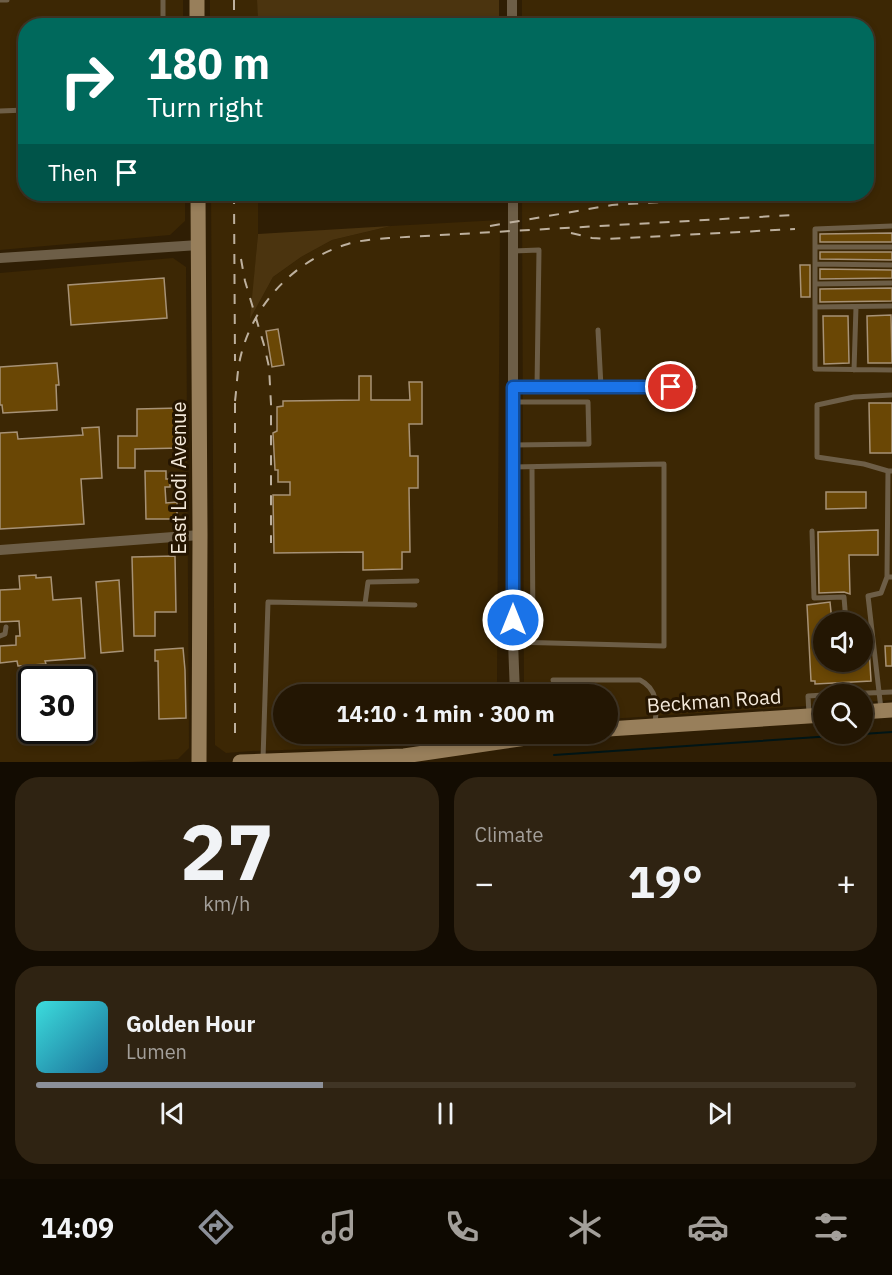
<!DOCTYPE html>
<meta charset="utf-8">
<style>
:root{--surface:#231603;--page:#2f2312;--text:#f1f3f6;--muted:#a39f9a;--line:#403525;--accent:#8c9099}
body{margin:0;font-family:"IBM Plex Sans",sans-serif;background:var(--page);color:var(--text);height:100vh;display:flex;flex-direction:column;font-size:22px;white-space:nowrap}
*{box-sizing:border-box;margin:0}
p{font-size:20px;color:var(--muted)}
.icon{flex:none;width:33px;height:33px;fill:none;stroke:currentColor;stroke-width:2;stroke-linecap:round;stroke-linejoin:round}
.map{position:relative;height:762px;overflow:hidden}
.panel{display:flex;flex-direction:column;gap:15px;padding:15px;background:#130c02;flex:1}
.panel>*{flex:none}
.banner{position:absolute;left:18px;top:18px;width:856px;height:183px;border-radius:24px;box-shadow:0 3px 9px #0003,0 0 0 2px var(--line);background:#00695c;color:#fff;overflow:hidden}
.controls{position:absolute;left:813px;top:612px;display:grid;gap:12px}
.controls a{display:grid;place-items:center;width:60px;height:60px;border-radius:50%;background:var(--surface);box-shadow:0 3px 9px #0003,0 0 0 2px var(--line);font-size:30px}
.speed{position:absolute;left:18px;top:666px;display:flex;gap:12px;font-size:30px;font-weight:700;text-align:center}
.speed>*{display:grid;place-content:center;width:78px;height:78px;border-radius:50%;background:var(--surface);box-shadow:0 3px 9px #0003,0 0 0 2px var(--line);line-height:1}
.speed .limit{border:3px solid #111;border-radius:9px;background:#fff;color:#111}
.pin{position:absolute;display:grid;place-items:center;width:51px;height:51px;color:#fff;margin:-26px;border:3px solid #fff;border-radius:50%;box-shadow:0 2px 6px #0007}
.me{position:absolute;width:66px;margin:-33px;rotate:0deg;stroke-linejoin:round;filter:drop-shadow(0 0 4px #0008)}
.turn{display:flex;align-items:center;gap:21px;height:126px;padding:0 30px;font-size:27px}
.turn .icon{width:78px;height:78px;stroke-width:2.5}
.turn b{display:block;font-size:42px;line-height:51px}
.then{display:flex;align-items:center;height:57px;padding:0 30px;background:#0003;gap:12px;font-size:22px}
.big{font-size:45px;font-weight:700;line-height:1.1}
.panel .tile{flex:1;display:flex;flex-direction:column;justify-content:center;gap:9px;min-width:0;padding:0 21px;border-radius:24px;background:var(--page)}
.panel .dial{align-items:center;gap:0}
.dial b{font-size:78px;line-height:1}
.song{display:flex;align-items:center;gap:18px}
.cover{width:72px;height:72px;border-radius:9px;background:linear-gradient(135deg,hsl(180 70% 55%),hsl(200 70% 35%))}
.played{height:6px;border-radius:3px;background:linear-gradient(90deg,var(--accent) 35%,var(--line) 35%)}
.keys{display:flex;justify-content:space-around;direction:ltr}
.heat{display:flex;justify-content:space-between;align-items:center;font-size:33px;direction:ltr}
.panel .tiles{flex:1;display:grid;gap:15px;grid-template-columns:1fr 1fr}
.tile:last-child{grid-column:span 2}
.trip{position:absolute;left:273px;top:684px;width:345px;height:60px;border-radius:30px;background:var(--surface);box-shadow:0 3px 9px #0003,0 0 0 2px var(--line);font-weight:700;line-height:60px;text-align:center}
.dock{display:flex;height:96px;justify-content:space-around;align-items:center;background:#0e0901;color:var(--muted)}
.dock .icon{width:42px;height:42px}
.dock .on{color:var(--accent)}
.dock b{font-size:27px;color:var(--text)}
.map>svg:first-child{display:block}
.built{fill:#3c2704;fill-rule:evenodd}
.green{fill:#4b340f}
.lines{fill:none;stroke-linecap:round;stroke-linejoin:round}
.stream{stroke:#001516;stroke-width:2}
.building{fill:#6a4705;stroke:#a79276;stroke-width:1.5}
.lane{stroke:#6d5e47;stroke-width:5}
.street{stroke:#6d5e47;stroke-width:10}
.secondary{stroke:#987f5b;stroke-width:15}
.rail{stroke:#beb19f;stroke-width:2;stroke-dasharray:10 10;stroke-linecap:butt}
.route-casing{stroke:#114b97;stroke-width:15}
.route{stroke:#1a73e8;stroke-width:10}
.labels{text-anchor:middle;stroke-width:6;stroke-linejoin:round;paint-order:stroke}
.street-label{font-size:20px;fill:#f4e9da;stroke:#251500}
</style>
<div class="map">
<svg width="892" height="762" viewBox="0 0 892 762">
<rect width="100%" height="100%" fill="#2f1e04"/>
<!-- built -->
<path class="built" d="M0 0H183V25L26 26V194H185V221L170 235 0 250Z
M210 0H257L258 25H210Z
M522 0H892V700L863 702 862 694H824L823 705 608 719V694H524L522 194H867V26L522 25ZM824 622H862V662H824Z
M211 194H258V234L251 317 273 277 301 257 332 240 391 226 500 220 497 682 498 694H284V734H483L433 742 398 746 251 751 226 753 215 745Z
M173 258 186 267 189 748 178 759 129 762H0V273ZM32 680H82V730H32Z"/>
<!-- green -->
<path class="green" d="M257 0H499V25H258Z
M391 226 332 240 301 257 273 277 250 319 258 234Z"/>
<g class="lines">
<!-- stream -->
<path class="stream" d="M554 755 892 732"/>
</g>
<!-- building -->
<path class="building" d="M892 233V242H820V234Z
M820 252H892V260L820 259Z
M800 265H810V297H801Z
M820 269 892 270V278L820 279Z
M164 278 167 318 71 325 68 285Z
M892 288V301L820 302V289Z
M891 315 892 363H868L867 316Z
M823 316H848L849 363 824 364Z
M278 329 284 365 272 367 266 331Z
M57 363 59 385H56L57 410 3 413 2 405H0V367Z
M359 376H371V400H410L409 382H422V424H409L410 456H418V488H409L410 552H402V569L363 570V552L274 553 273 495H290V482H278V470H275L273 433 277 431V407L283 406V401L359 400Z
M869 403H892V453H870Z
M180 408 181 448 135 449V468H118V436H137V409Z
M99 427 102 478 81 479 84 524 0 529V433L17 432 18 439 83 435 82 428Z
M145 471H166V479H170V487H165L166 503 177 502V519H146Z
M826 492H866V508L826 509Z
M878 530V555H849L850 594 844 592 819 593 818 532Z
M175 556 176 612H155V636H134L132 557Z
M36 575V578L51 577 53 600 81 598 85 658 45 661 46 664 18 666 17 661 0 663V646L16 645V636H20L19 621 0 622V590L20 589 19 576Z
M119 580 123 651 101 653 96 582Z
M830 602 832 622H824V662H862V649L869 648 871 681 815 684V681H811L807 605Z
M885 646H892V666H886Z
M183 648 185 670 186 718 159 719 158 661H155V650Z"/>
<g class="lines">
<!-- lane -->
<path class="lane" d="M0 0H7
M163 0V26
M0 111 26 110
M892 226 815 229V369L892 370
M815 247H892
M513 251 539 250 537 387
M815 264 892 265
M815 284 892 283
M815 307 892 306
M598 330 601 387
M854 370 856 307
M513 387H695
M513 402H588L589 444 513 445
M513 467 664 464V646L513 642
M532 467 533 642
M888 471 864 464 817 457V405L854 397 892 395
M892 471H888L887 577H892
M812 531 814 598 844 597 846 622
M365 604 368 582 417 581
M0 636 5 634 6 627
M862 640 873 639
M553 680H640C658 689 657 706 655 724
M844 694 892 692
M881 709 868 596 881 593 887 577
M809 714 808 696 824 695
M263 759 268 602 415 605"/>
<!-- street -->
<path class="street" d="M512 0V26
M513 194V642L515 694
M0 258 199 245
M0 550 200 535"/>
<!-- secondary -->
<path class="secondary" d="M197 0V26
M198 194 200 535 199 762
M862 712 892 710
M608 729 824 715
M240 762 404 756 554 734"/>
<!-- rail -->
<path class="rail" d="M234 0V26
M234 194 235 361
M490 226 612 205 742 197
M571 233 592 238 607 239 795 229
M241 259 245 281 264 345 269 367 271 404V543
M235 401C237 386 237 370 241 355 254 303 296 259 348 244 361 240 376 239 389 238L793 215
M235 733V394"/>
</g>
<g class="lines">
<defs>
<path id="route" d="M513 620V387H671"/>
</defs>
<!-- route casing -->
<use href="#route" class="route-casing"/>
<!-- route -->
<use href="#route" class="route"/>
</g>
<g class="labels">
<!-- street labels -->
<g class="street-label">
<text transform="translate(179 478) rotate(-90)" y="7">East Lodi Avenue</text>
<text transform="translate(714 701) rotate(-4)" y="7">Beckman Road</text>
</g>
</g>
</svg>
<div class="controls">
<a><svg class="icon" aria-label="sound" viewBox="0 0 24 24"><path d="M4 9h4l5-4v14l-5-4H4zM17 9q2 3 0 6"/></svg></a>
<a><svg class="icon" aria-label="search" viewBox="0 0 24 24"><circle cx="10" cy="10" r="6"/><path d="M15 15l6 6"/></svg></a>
</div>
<div class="speed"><div class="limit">30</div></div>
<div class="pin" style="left:671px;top:387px;background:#d93025"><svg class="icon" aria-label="arrive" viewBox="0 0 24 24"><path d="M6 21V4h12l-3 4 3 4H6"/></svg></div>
<svg class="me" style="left:513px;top:620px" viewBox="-20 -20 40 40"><circle r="17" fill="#1a73e8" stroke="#fff" stroke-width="3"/><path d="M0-11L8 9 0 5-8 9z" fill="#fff"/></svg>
<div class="trip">14:10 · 1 min · 300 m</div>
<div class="banner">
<div class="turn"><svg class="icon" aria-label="right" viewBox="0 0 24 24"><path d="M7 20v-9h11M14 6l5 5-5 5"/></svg><div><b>180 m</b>Turn right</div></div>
<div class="then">Then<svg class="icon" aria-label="arrive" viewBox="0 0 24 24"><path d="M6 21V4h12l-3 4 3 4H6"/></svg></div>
</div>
</div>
<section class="panel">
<div class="tiles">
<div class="tile dial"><b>27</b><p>km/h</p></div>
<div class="tile"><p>Climate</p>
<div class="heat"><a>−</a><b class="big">19°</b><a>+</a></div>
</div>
<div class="tile">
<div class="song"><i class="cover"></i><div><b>Golden Hour</b><p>Lumen</p></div></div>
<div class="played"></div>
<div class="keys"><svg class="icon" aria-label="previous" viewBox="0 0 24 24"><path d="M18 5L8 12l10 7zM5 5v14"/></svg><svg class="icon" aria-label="pause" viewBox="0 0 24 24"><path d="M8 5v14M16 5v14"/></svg><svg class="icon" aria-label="next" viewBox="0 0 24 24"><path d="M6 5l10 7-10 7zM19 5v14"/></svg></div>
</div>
</div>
</section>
<nav class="dock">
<b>14:09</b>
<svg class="icon on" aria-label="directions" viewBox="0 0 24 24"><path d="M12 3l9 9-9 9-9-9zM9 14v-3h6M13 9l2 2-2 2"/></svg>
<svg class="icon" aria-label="music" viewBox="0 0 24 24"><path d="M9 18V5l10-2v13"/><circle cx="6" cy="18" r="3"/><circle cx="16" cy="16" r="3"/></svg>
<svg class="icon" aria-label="phone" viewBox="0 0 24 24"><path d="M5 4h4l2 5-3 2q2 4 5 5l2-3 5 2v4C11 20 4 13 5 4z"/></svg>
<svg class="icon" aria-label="climate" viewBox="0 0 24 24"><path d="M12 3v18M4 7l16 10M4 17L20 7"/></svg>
<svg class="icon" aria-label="car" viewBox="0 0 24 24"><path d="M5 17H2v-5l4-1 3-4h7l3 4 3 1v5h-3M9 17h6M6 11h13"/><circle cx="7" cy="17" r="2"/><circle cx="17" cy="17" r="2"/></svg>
<svg class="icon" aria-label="filters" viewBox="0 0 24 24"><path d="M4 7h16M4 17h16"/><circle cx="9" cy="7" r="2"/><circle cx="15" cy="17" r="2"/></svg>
</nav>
